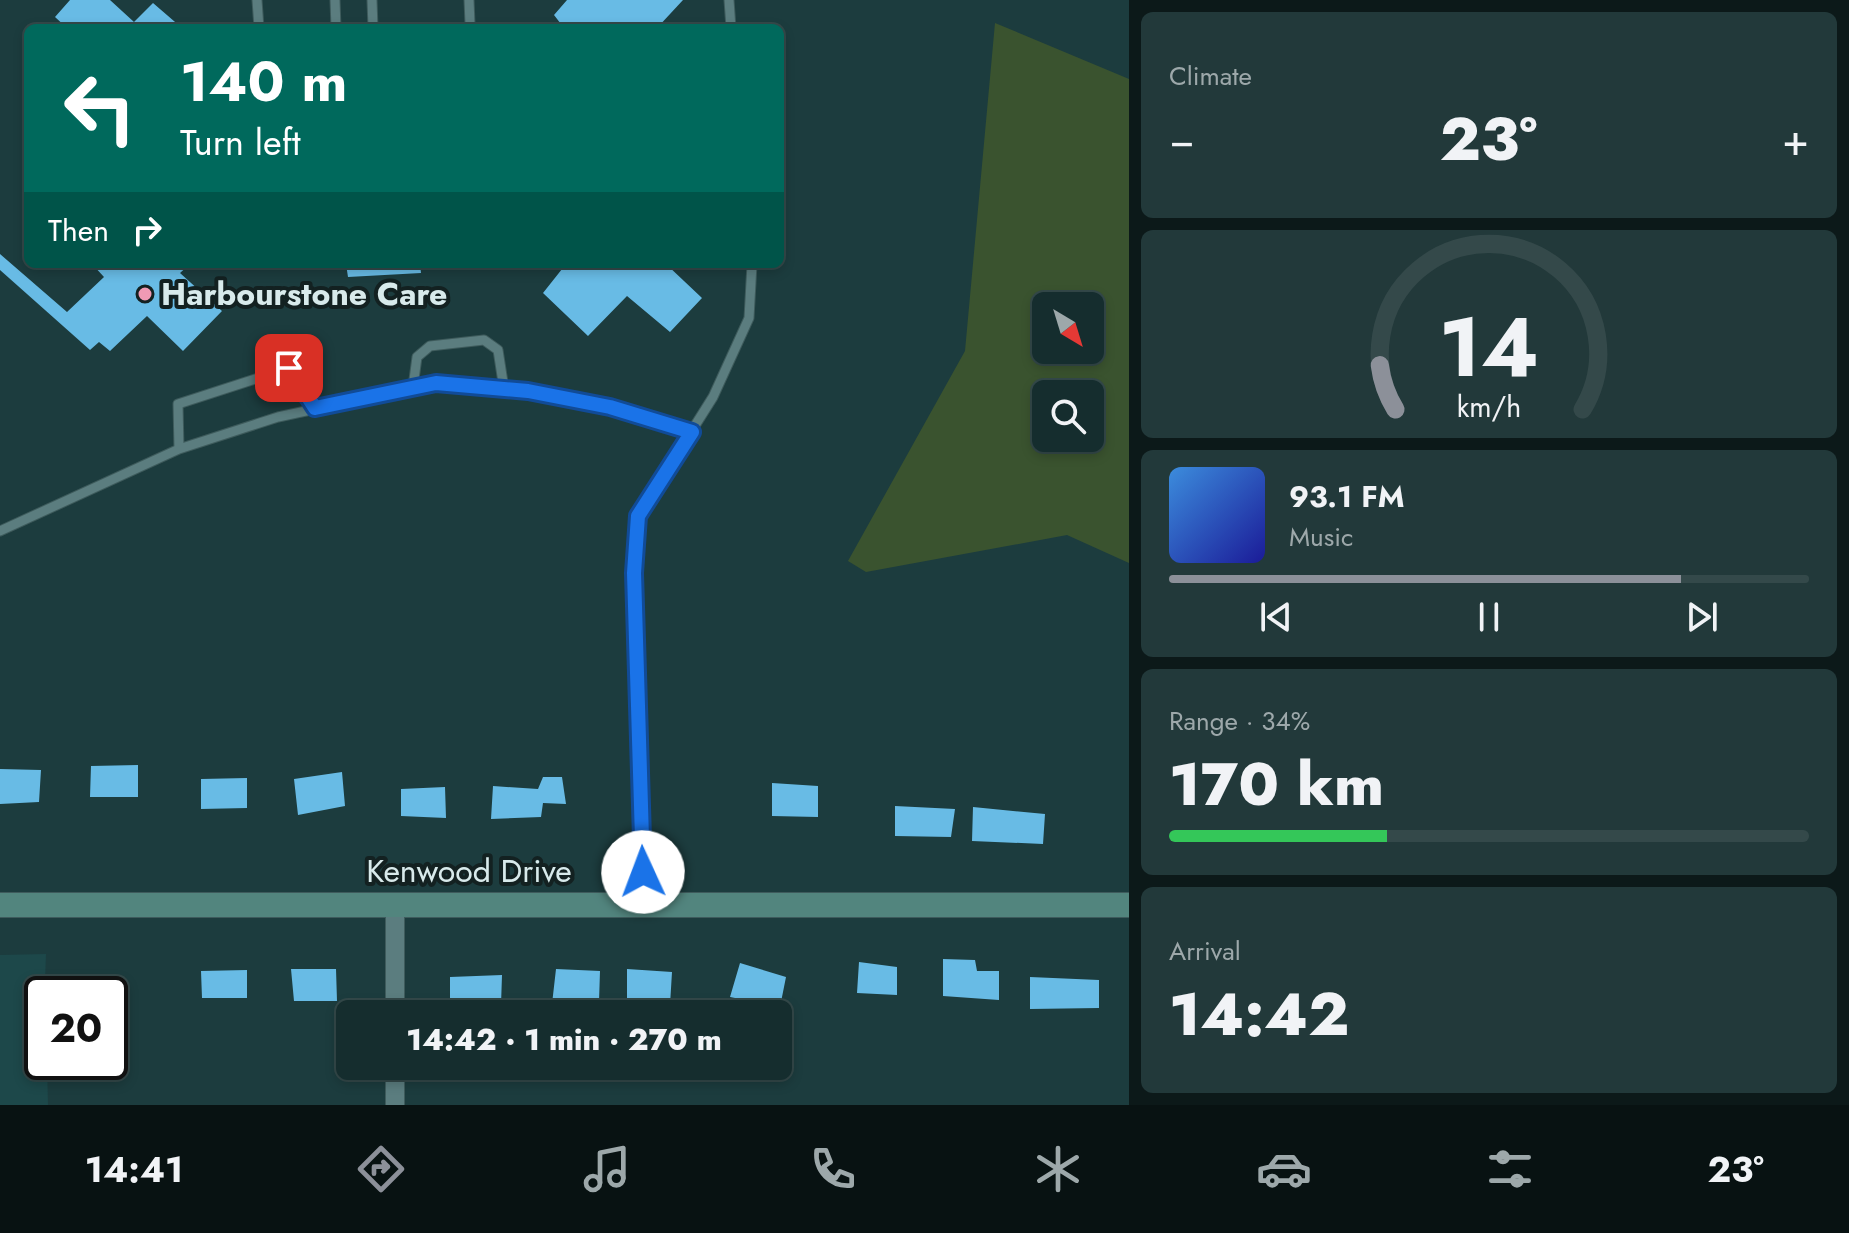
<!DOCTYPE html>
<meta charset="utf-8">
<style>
:root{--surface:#152d2e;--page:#22393a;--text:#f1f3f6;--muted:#9da8aa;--line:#34494a;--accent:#8c9099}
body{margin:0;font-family:Jost,sans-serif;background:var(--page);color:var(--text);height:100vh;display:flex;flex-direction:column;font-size:30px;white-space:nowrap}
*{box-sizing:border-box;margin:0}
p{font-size:26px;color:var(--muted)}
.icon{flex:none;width:44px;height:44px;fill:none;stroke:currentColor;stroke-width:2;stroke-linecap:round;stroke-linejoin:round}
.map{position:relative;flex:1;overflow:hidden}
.panel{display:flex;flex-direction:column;gap:12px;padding:12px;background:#0c1919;width:720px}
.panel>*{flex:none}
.top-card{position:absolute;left:24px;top:24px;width:760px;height:244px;border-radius:12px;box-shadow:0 4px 12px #0003,0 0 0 2px var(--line);background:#00695c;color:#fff;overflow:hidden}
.needle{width:52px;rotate:142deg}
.fabs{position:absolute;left:1032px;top:292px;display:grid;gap:16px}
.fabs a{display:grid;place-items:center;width:72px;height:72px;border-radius:12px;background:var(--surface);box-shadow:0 4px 12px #0003,0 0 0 2px var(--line);font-size:40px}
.speed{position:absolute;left:24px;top:976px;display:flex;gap:16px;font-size:40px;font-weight:700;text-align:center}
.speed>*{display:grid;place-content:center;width:104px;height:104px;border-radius:50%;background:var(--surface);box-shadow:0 4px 12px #0003,0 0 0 2px var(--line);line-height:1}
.speed .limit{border:4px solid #111;border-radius:12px;background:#fff;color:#111}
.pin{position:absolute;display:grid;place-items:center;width:68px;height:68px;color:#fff;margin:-34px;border-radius:16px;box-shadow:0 4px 12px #0006}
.me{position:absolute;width:88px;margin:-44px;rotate:358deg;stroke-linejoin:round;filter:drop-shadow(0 0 6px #0008)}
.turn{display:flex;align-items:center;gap:28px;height:168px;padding:0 24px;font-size:36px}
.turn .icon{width:104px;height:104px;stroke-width:2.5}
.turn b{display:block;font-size:56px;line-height:68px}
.then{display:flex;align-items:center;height:76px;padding:0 24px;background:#0003;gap:16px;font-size:30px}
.big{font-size:60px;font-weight:800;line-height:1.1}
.panel .tile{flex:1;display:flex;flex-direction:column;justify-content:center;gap:12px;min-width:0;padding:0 28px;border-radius:12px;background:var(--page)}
.panel .dial{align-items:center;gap:0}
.dial svg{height:208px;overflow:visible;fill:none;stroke:var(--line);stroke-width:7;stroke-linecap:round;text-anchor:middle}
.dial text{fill:var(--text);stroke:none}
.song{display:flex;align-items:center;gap:24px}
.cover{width:96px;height:96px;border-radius:12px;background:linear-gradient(135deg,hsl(210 70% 55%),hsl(240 70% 35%))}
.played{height:8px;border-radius:4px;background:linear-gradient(90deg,var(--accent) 80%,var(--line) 80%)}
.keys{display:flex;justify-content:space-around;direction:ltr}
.heat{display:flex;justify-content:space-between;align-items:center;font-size:44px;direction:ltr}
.charge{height:12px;border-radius:6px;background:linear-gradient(90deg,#34c759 34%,var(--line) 0)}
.trip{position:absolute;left:336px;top:1000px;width:456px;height:80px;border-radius:12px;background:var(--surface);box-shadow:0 4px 12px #0003,0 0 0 2px var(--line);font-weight:800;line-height:80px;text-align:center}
.tab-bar{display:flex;height:128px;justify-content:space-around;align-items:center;background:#081212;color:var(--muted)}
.tab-bar .icon{width:56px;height:56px}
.tab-bar .on{color:var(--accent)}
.tab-bar b{font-size:36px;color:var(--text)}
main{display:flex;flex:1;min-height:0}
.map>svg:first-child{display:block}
.built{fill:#1d484a}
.green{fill:#3a532f;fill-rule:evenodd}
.building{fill:#68bbe5}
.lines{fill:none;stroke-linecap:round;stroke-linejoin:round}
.lane-casing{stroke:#3e5b5c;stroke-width:11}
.street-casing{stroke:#3e5b5c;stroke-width:20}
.secondary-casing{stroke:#3e5b5c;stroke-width:26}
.lane{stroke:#5b7d7f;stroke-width:9}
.street{stroke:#5b7d7f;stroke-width:18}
.secondary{stroke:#52857e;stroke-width:24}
.route-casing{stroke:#114b97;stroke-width:20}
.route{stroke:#1a73e8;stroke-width:14}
.poi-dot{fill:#f09ab4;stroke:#132121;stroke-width:3}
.labels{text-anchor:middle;stroke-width:8;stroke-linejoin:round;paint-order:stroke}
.poi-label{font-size:32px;font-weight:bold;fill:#d8eaeb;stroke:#132121;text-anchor:start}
.street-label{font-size:32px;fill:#d8eaeb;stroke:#132121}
</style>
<main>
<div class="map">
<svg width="1129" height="1105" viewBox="0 0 1129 1105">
<rect width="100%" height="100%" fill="#1c3c3e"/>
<!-- built -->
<path class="built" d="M46 954 42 1062H47L48 1105H0V955Z"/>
<!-- green -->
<path class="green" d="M995 23 1129 79V563L1067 535 866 572 848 561 965 351ZM1046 306H1090V350H1046ZM1046 394H1090V438H1046Z"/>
<!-- building -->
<path class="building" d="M70 0H110L134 22 153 3 182 28H67L55 17Z
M567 0H683L657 28H564L554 15Z
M0 254 67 312 104 277 92 264H190L180 273 222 311 183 351 147 316 110 351 99 342 90 350 0 270Z
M346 264H420L421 273 348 277Z
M566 264H666L702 298 670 332 627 296 588 336 543 293Z
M138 765V797H90L91 766Z
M0 769 41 770 39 802 0 804Z
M342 772 345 806 298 815 294 779Z
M543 777H562L566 804 543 803 541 817 491 819 493 786 538 789Z
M247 778V808L201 809V779Z
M772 783 818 786V817L772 816Z
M445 787 446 818 401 816V789Z
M895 806 955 809 951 837 895 836Z
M973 807 1045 814 1043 844 972 841Z
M943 959 975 960 977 971H999V1000L943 996Z
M859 962 897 967V995L857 993Z
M740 963 786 977 780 1007 730 997Z
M291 969H336L337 1001H294Z
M556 969 600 971 599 1002 552 1004Z
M627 969 672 972 670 1005 627 1006Z
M247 970V998H202L201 971Z
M502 975 501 1005 450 1003V977Z
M1030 977 1099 980V1008L1030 1009Z"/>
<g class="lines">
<defs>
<path id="lane" d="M257 0 259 28
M335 0 336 28
M372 0 373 28
M469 0 470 24
M729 0 731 28
M413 387 417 357 430 346 484 340 498 350 504 389
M179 449 178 404 289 368 315 408
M0 531 179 449 278 417 436 383 528 391 610 407 692 432
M644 904 634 573 638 516 713 397 749 318 752 264"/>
<path id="street" d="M395 903V1014
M395 1066V1105"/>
<path id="secondary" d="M0 905H1129"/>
</defs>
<!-- lane casing -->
<use href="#lane" class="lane-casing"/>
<!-- street casing -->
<use href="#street" class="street-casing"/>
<!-- secondary casing -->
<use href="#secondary" class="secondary-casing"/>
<!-- lane -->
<use href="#lane" class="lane"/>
<!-- street -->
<use href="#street" class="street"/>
<!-- secondary -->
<use href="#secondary" class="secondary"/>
</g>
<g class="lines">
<defs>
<path id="route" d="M289 368 315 408 436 383 528 391 610 407 692 432 638 516 634 573 643 872"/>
</defs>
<!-- route casing -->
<use href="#route" class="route-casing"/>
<!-- route -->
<use href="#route" class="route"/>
</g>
<!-- markers -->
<circle class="poi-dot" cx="145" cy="294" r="8"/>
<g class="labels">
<!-- poi labels -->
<g class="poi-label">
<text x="161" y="305">Harbourstone Care</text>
</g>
<!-- street labels -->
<g class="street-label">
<text x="469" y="882">Kenwood Drive</text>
</g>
</g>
</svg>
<div class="fabs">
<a><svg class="needle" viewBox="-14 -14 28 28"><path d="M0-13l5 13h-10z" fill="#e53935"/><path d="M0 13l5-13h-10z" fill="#9da8aa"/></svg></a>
<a><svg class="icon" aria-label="search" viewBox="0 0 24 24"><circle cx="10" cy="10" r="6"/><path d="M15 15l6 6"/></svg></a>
</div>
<div class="speed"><div class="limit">20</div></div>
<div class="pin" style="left:289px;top:368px;background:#d93025"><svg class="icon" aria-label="arrive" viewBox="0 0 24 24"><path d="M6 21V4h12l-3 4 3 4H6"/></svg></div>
<svg class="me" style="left:643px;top:872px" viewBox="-20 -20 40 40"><circle r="19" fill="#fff"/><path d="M0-13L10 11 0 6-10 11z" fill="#1a73e8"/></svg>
<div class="trip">14:42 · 1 min · 270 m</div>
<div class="top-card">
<div class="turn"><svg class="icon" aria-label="left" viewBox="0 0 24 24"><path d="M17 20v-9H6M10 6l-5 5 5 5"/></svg><div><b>140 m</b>Turn left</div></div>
<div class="then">Then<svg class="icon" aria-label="right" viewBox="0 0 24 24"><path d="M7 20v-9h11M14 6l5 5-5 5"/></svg></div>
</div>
</div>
<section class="panel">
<div class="tile"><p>Climate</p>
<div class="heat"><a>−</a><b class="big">23°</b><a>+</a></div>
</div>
<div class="tile dial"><svg viewBox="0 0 100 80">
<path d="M14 69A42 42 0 1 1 86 69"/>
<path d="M14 69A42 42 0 0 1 8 52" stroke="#8c9099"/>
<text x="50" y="56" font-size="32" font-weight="700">14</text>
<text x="50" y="72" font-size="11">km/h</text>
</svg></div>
<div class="tile">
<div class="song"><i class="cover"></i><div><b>93.1 FM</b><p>Music</p></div></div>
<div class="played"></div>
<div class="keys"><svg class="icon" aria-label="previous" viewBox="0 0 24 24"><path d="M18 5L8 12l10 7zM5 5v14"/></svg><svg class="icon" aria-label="pause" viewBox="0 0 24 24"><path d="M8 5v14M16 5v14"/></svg><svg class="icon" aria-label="next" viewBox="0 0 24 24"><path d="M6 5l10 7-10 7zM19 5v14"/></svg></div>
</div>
<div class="tile"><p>Range · 34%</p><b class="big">170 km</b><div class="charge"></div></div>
<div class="tile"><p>Arrival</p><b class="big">14:42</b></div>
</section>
</main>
<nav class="tab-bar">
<b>14:41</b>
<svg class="icon on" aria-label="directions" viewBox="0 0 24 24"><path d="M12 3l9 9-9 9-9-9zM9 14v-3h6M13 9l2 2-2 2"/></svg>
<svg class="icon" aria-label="music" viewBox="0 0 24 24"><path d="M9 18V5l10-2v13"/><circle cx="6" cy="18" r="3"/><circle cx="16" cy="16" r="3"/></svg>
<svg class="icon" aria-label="phone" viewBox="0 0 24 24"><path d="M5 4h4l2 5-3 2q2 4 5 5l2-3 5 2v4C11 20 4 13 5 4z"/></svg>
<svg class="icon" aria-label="climate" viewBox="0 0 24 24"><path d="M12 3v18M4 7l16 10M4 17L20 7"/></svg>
<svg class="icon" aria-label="car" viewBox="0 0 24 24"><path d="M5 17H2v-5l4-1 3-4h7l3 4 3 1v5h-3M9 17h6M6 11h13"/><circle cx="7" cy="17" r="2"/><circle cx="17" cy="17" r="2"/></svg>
<svg class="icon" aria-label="filters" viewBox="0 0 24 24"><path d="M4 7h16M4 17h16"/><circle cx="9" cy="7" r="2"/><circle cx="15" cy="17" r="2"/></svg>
<b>23°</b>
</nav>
